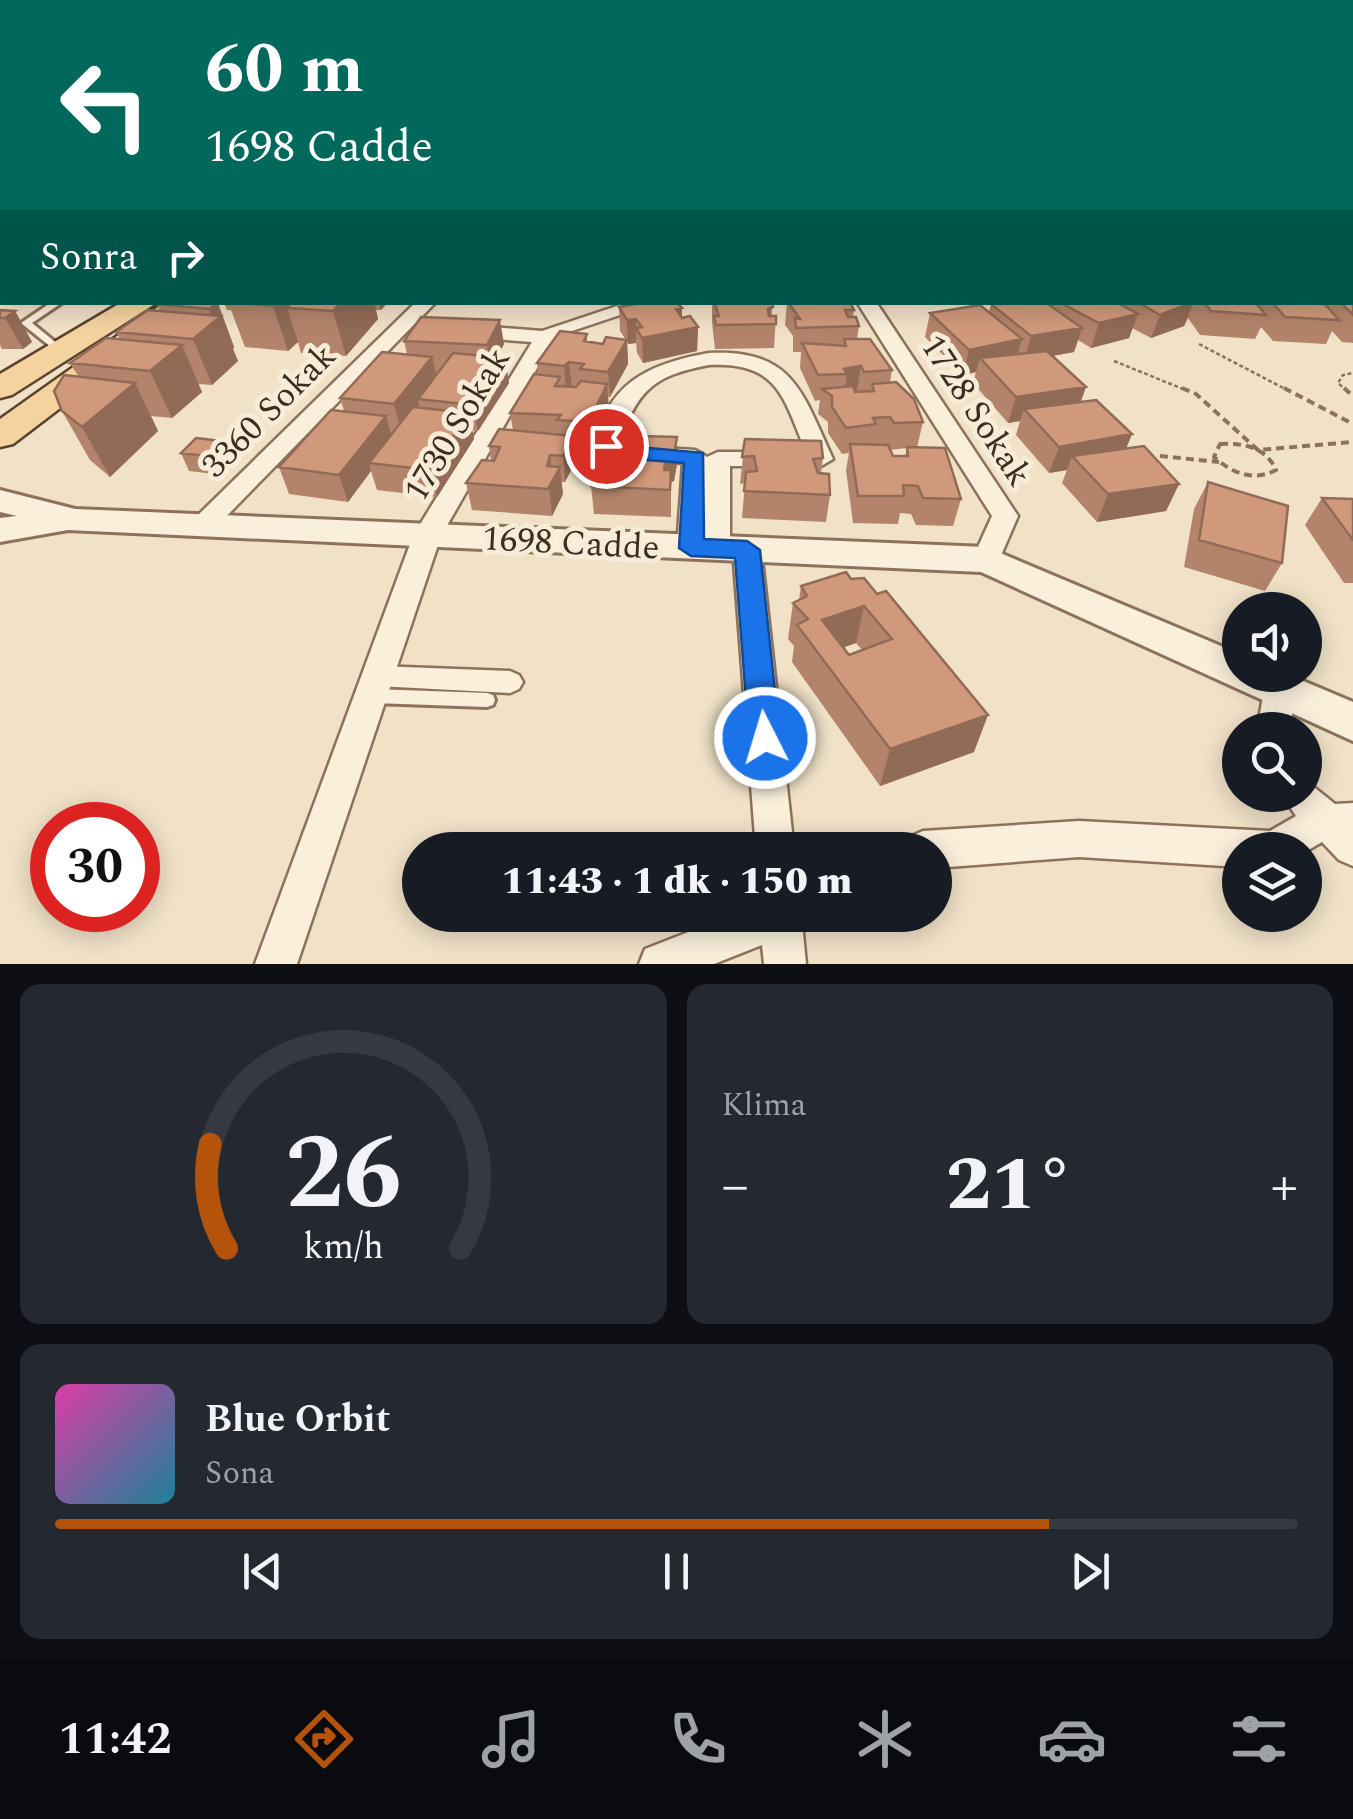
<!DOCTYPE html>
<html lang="tr">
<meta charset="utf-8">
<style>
:root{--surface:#171b24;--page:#242831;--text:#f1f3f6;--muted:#9ea1a6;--line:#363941;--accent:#b45309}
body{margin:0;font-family:Spectral,serif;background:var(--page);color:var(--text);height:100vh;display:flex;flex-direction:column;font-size:38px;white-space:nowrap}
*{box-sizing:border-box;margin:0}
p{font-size:32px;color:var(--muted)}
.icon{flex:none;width:55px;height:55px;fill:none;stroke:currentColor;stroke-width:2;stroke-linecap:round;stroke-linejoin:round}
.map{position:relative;height:964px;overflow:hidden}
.sheet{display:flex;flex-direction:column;gap:20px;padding:20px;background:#0d0f14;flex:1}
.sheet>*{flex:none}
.banner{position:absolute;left:0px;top:0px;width:1355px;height:305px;box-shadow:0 5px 25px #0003;background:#00695c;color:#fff;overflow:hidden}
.buttons{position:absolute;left:1222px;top:592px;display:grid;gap:20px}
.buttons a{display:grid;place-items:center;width:100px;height:100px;border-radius:50%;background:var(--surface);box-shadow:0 5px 25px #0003;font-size:50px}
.speed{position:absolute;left:30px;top:802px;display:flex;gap:20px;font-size:50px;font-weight:700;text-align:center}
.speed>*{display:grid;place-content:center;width:130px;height:130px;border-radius:50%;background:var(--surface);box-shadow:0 5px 25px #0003;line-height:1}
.speed .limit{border:15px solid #d22;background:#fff;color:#111}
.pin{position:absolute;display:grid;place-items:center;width:85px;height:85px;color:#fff;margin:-42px;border:5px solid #fff;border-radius:50%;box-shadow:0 2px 10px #0007}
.me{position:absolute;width:110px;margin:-55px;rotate:355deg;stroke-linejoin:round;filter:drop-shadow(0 0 8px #0008)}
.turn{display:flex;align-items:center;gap:35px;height:210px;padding:0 40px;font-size:45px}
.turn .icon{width:130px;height:130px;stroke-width:2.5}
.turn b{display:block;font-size:70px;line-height:85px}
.then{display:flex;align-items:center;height:95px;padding:0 40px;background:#0003;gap:20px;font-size:38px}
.big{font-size:75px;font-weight:800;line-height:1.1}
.sheet .card{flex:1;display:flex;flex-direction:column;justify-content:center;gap:15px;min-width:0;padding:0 35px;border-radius:20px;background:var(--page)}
.sheet .dial{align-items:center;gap:0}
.dial svg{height:260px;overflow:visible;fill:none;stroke:var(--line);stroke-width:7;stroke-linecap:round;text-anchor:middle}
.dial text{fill:var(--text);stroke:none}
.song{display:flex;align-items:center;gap:30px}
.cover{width:120px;height:120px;border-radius:15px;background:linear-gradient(135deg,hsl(320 70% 55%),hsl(190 70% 35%))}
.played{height:10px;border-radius:5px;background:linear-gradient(90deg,var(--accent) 80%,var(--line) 80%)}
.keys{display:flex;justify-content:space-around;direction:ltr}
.heat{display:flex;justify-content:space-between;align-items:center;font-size:55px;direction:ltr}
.sheet .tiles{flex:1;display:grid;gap:20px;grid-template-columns:1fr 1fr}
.card:last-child{grid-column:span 2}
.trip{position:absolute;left:402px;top:832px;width:550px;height:100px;border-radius:50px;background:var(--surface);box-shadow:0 5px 25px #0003;font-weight:800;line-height:100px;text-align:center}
.tabs{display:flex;height:160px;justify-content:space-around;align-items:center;background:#090b0e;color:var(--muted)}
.tabs .icon{width:70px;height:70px}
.tabs .current{color:var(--accent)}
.tabs b{font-size:45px;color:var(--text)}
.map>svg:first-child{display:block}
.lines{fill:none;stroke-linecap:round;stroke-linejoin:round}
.service-casing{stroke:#8d725b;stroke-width:6}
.pedestrian-casing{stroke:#8d725b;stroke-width:5}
.minor-casing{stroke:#8d725b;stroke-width:5}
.tertiary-casing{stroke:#8d725b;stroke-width:6}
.primary-casing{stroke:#5b412f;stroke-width:5}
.path-far1{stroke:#8d725b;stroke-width:2.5;stroke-dasharray:4 2.5;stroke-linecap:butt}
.path{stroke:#8d725b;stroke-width:4;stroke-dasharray:8 5;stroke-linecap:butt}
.service{fill:#faefdb;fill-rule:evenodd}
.pedestrian{fill:#faefdb;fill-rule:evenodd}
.minor{fill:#faefdb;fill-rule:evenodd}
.tertiary{fill:#faefdb;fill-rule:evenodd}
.primary{fill:#f4d39f;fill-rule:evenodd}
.wall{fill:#b3846b;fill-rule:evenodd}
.shaded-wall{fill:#926b57}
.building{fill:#d0997c;stroke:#926b57;stroke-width:2.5;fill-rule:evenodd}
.route{fill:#1a73e8;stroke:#114b97;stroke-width:2.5}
.labels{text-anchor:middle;stroke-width:10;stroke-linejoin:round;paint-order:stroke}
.street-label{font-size:35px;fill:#3d2c20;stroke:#f7ecd7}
</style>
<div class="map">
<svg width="1353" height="964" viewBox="0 0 1353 964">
<rect width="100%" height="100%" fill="#f0e1c7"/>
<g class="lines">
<defs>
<path id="service" d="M52 302H63L32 323 65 350 66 352 61 355 21 323Z
M373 689 487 693 493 695 495 700 493 705 487 707 373 703 367 701 365 696 367 691Z"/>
<path id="pedestrian" d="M377 666 510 671 519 675 523 682 519 689 510 693 377 686 368 683 364 676 368 669Z"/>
<path id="minor" d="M0 190H2V198H0Z
M0 253H2V263H0Z
M416 302H436L211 532H193L189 526 193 520Z
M629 302H659L560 335 552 342 441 536 297 964H255L413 536 532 342 467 337 457 331 467 325 542 331Z
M857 302H876L1018 516 996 567H976L972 560 992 516Z
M709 353C794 349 802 393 833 459L821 466H730V549L726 556 716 559 703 551 691 557 681 555 677 548 683 463 606 458 594 451C605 384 647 364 709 353ZM709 365C778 362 783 396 806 452H718L707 457 695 450 618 445C638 391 651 376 709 365Z
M747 540 757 543 761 550 794 850H756L733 550 737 543Z
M1278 676 1290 680 1294 689 1291 730H1257L1266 680Z
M1305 780 1335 804 1353 803V866L1339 860 1322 842 1305 852 1240 850V867L1079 857 935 868V850H904L909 837 923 831 1079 821 1270 831 1296 816 1282 795H1305Z
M732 915H806L802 923 806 964H764L762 945 714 964H639L645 949Z"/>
<path id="tertiary" d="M0 101H2V109H0Z
M0 490 75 509 986 547 1240 654V675H1289L1353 702V741L981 572 68 530 0 542V518L17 516 0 512Z"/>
<path id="primary" d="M122 302H158L12 395 0 398V374Z
M165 302H199L13 444 0 447V419Z"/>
</defs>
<!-- service casing -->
<use href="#service" class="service-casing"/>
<!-- pedestrian casing -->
<use href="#pedestrian" class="pedestrian-casing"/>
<!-- minor casing -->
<use href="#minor" class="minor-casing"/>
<!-- tertiary casing -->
<use href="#tertiary" class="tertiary-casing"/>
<!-- primary casing -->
<use href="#primary" class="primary-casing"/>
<!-- path-far1 -->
<path class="path-far1" d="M1199 344 1289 391
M1114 361 1188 391
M1347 391 1338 383 1343 375 1353 373"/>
<!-- path -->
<path class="path" d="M1182 388 1196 394 1258 450 1353 442
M1284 388 1353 424
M1344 388 1353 396
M1220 444C1244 443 1266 447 1276 470 1253 482 1232 473 1214 457Z
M1160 456 1219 462"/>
<!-- service -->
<use href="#service" class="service"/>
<!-- pedestrian -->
<use href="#pedestrian" class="pedestrian"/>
<!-- minor -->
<use href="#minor" class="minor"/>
<!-- tertiary -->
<use href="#tertiary" class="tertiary"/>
<!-- primary -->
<use href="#primary" class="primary"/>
</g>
<!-- wall -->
<path class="wall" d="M1353 293V343L1342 342 1332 331 1326 344 1273 341 1261 327 1255 339 1200 335 1188 318 1184 326 1151 338 1132 328 1129 338 1091 348 1078 340 1074 352 1052 356 1081 402 1132 434 1126 448 1179 484 1166 511 1097 522 1062 483 1067 470 1049 473 1016 435 1020 421 1008 423 973 383 976 372 963 375 925 337 930 313 989 312 991 304 1001 302H1352Z
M217 302 234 347 233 349 238 361 212 385 198 384 202 392 172 418 151 416 158 431 110 477 90 460 62 411 78 376 70 363 120 339 116 332 160 311 157 304Z
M224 302H388L381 310H376L378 319 346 356 301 353 298 342 288 351 245 347 231 310H227Z
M712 302H772V316H776L774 348 715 349 712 323Z
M787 302 854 310 853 317 859 326 857 339 892 370 890 382 923 422 917 447 961 499 953 526 916 525 911 514 900 513 898 524 853 523 846 470 849 453 842 454 828 433V422L818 414 820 400 815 401 800 368 801 352H793V336L785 325ZM907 448 905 456H893L890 450Z
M619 307 682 317 698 327 697 351 643 363 637 353 636 343 628 344 627 341 628 364 610 397H608L609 409 591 448 574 447 575 462 565 482H561L563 494 552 516 472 510 466 483 491 461 489 446 513 430 510 413 538 375 537 363 587 334V342L603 344 626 340 620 331Z
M0 310 15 311 32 342 23 349H2L0 345Z
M404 341 504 344 497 357 505 358 509 383 478 431 472 430 474 439 437 497 377 490 371 471 348 502 289 494 279 467 344 411 340 398 407 354Z
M745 439 823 458 821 473 830 495 826 522 742 518 745 483 740 484Z
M181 453 237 460 223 475 189 471Z
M595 453 677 464 674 481 671 482V517L594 514 591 486 596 467Z
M1208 482 1282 563 1265 591 1184 567 1194 509Z
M1322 498 1353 499V583H1344L1305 525Z
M846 572 974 752 880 786 792 662 794 646 788 639 793 603 799 600 801 586ZM856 643 862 650 849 655 843 647Z"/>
<!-- shaded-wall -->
<path class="shaded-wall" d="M2 133V148L0 149V134Z
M0 202H2V218L0 220Z
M262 302H321L287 308 298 342 288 351 273 306Z
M341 302H374L378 319 346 356 333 311Z
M379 302H388L381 310Z
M1194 302 1184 326 1151 338 1160 315Z
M218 303 234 347 233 349 238 361 212 385 193 339 214 322 209 309Z
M682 308V330L698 327 697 351 643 363 642 338 676 309Z
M15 311 32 342 23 349 5 318Z
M1138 314 1129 338 1091 348 1099 323Z
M636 319V343L628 344 627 320Z
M500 320 504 344 491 370 487 345Z
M1082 328 1074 352 1024 361 1031 336Z
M1022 339 1015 363 980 358 976 372 963 375 969 350Z
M627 340 628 364 610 397 608 372Z
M182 345 202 392 172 418 150 371Z
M432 357 438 382 418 399 419 406 401 430 394 404Z
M505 358 509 383 478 431 473 405Z
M569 362 572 387 566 392 564 366Z
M861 366 857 391 844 394 847 374 844 369Z
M135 383 158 431 110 477 82 427Z
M607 384 609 409 591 448 589 422Z
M1086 387 1077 413 1024 409 1020 421 1008 423 1016 397Z
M469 413 474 439 437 497 430 470Z
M386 416 393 442 369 463 371 471 348 502 339 475Z
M1132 434 1121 461 1072 456 1067 470 1049 473 1059 447Z
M573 436 575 462 565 482 563 456Z
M677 437V464L674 481 671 482V517V482L664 470 666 456Z
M230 442 237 460 223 475 215 457Z
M550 455 553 479 560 467 563 494 552 516 547 466Z
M1179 484 1166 511 1097 522 1108 494Z
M864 606 856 643 820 656 822 620Z
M988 715 974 752 880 786 890 749Z"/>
<!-- building -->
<path class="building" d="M1352 293H1353V315L1340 302H1352Z
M160 302H217L218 303 209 309 157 304Z
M230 302H277L273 306Z
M292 302H341L333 311 287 308Z
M647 302H676L682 308 676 309 682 318 690 316 698 327 642 338 636 328 642 327 636 319 627 320 619 307Z
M714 302H772L773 307 768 309 769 316H776V324L716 325 714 316H719Z
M788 302H850L854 310H845L848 317H856L859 326 796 328 795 318 800 319Z
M1001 302H1045L1082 328 1031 336 991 304Z
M1059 302H1116L1138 314 1099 323Z
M1138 302H1193L1160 315Z
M1204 302H1255L1266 315 1211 311Z
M1272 302H1323L1339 320 1285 317Z
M980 305 1022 339 969 350 930 313Z
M0 310 15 311 5 318H0Z
M148 310 221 316 193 339 116 332Z
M421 317 500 320 487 345 404 341Z
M560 331 587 334 584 341 603 344 606 337 627 340 608 372 580 369 584 364 569 362 564 366 537 363Z
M106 338 182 345 150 371 70 363Z
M844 339H870L892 370 864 372 861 366 844 369 847 374 818 375 802 343 846 346Z
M1047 351 1086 387 1016 397 980 358Z
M382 352 432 357 394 404 340 398Z
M453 353 505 358 473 405 418 399Z
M534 374 560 377 555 386 576 387 581 381 607 384 589 422 557 420 561 415 510 413Z
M64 375 135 383 82 427 62 411 54 391Z
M896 382 914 399 923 422 894 423 890 417 873 418 876 424 846 428 832 407V396L822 389 853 386 855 392 874 391 872 384Z
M1096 400 1132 434 1059 447 1024 409Z
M413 407 469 413 430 470 369 463Z
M331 410 386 416 339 475 279 467Z
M499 429 573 436 563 456 550 455 547 466 560 467 548 489 466 483 482 460 494 461 500 447 489 446Z
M602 435 677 437 674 455 666 456 664 470H671L670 490 591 486 595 467H605L609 454 595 453Z
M196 438 230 442 215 457 181 453Z
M745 439 821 441 823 458 813 459 818 473 829 474 830 495 744 491 746 472 757 471 754 456 742 457Z
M850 444 888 445 893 456H908L907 447 945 448 961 499 923 498 918 486 903 485 904 496H858Z
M1144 446 1179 484 1108 494 1072 456Z
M1208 482 1288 506 1282 563 1199 540Z
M1322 498 1353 499V540Z
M846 572 851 579 864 578 877 594 886 591 988 715 890 749 797 625 808 619 793 603 807 596 801 586ZM864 606 892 639 849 655 822 620Z"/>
<!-- sky -->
<linearGradient id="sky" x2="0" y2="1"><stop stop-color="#8fbad6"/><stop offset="0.43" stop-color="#f8f2e6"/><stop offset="1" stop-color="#f8f2e6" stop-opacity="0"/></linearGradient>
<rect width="1353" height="235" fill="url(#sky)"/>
<!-- route -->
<path class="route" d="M606 440 616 445 703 453 704 539 747 541 760 550 780 738 776 747 765 751 754 747 749 738 735 558 691 556 679 548 684 463 599 456 595 446Z"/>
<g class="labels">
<!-- street labels -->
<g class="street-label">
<text transform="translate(268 410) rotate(-45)" y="12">3360 Sokak</text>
<text transform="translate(977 410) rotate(57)" y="12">1728 Sokak</text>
<text transform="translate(456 424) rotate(-59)" y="12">1730 Sokak</text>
<text transform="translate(571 542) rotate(3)" y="12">1698 Cadde</text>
</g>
</g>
</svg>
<div class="buttons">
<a><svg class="icon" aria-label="sound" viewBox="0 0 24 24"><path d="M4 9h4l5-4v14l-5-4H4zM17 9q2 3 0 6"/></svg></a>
<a><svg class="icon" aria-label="search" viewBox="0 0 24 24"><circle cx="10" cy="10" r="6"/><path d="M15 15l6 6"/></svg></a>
<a><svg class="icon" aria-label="layers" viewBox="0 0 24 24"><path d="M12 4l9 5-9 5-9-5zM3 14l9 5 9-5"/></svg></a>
</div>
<div class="speed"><div class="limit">30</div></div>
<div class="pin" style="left:606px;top:446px;background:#d93025"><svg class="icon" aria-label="arrive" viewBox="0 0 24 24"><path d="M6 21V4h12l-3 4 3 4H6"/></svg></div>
<svg class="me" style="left:765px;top:738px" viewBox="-20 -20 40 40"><circle r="17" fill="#1a73e8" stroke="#fff" stroke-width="3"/><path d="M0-11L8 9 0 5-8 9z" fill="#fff"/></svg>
<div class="trip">11:43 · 1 dk · 150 m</div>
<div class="banner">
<div class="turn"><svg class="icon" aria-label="left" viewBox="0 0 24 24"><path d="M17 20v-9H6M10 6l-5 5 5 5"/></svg><div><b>60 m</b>1698 Cadde</div></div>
<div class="then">Sonra<svg class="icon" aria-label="right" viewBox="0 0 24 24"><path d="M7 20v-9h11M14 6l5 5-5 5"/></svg></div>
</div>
</div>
<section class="sheet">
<div class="tiles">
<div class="card dial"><svg viewBox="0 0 100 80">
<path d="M14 69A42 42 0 1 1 86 69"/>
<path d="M14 69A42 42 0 0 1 9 37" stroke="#b45309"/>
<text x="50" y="56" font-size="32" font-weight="700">26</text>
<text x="50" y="72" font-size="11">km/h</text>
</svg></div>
<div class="card"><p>Klima</p>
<div class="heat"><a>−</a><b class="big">21°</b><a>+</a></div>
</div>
<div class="card">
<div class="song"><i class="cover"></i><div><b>Blue Orbit</b><p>Sona</p></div></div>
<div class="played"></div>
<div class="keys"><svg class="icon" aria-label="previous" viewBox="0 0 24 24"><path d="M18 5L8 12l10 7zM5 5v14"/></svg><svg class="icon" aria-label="pause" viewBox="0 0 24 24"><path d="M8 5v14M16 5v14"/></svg><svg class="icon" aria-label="next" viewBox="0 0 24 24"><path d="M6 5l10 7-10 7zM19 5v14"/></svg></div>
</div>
</div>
</section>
<nav class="tabs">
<b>11:42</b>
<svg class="icon current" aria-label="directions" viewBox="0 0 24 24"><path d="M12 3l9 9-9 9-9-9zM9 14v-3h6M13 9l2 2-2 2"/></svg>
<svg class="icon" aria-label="music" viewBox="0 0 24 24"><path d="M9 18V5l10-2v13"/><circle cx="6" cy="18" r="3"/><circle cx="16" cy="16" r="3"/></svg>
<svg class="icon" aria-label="phone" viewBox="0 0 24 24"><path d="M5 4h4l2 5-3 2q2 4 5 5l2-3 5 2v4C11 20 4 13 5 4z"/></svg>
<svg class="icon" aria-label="climate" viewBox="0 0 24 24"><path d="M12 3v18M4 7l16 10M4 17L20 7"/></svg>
<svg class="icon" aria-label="car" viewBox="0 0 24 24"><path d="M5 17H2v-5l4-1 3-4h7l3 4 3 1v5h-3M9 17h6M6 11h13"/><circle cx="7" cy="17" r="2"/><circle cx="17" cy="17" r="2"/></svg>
<svg class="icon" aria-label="filters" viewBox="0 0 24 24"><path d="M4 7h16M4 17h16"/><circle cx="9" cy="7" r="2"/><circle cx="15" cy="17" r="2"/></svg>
</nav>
